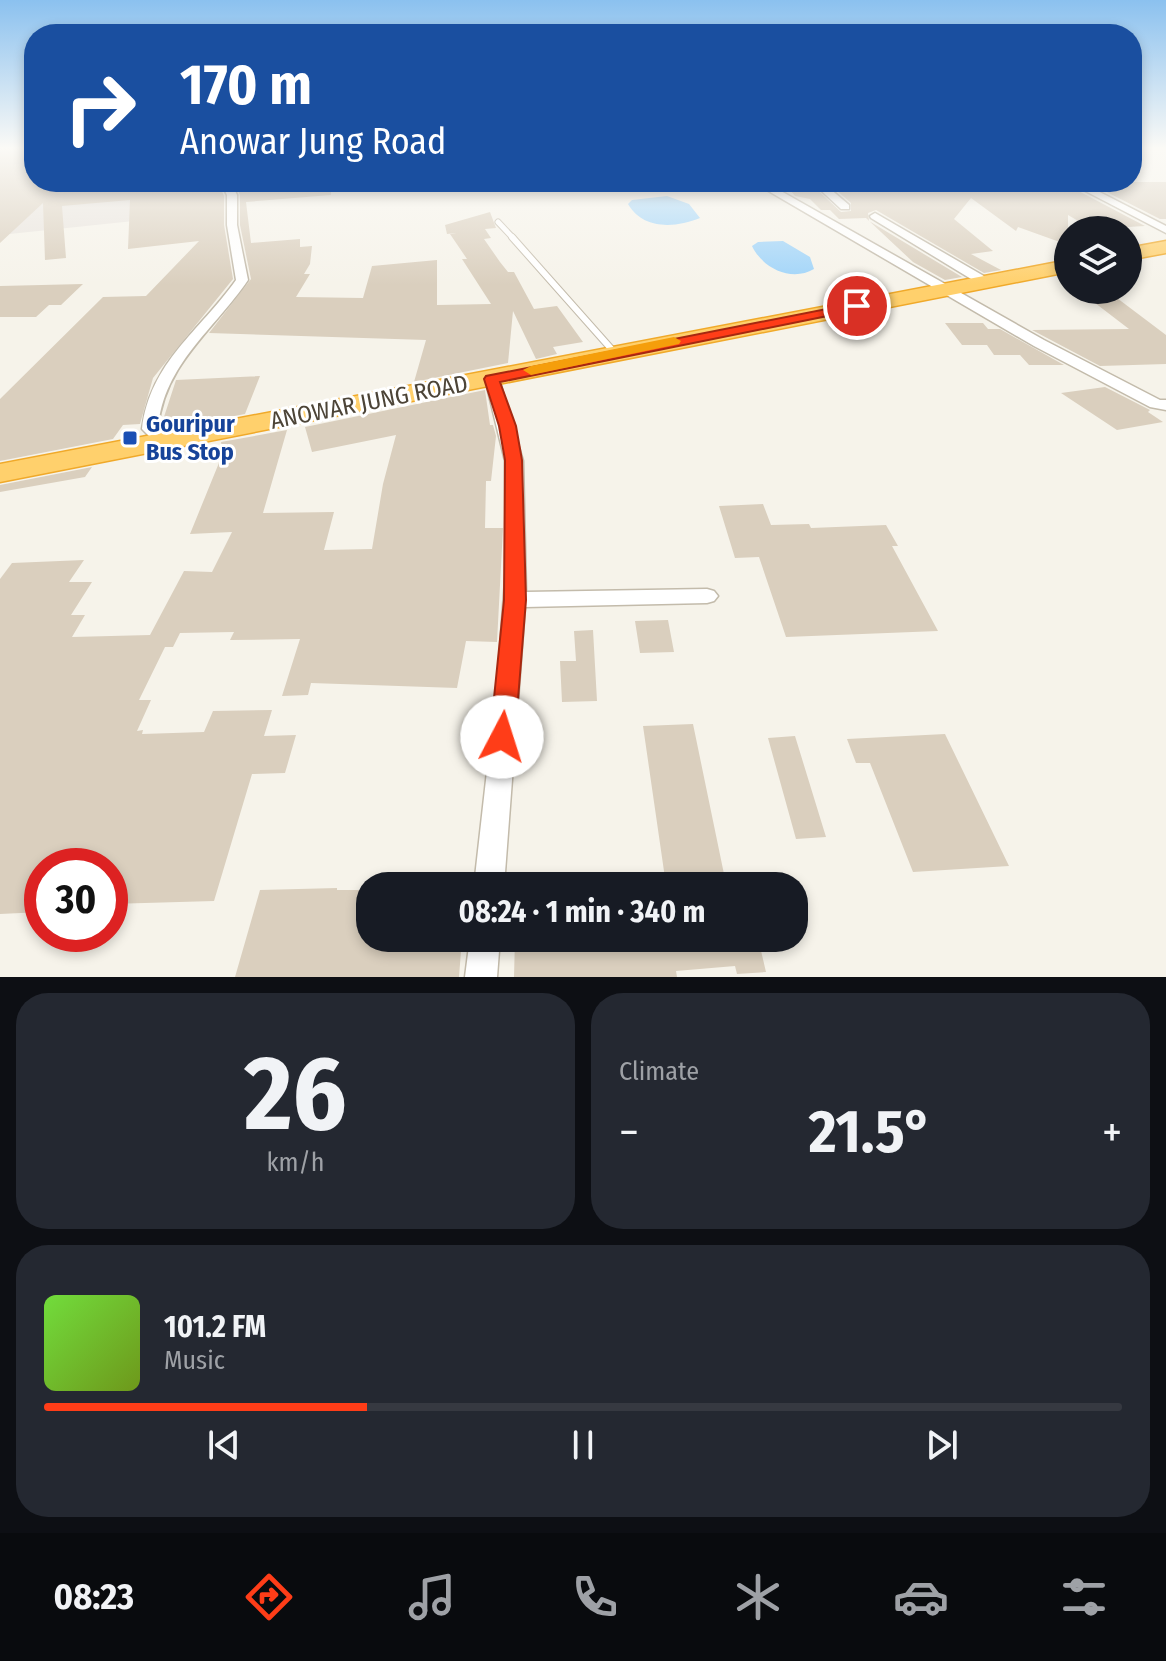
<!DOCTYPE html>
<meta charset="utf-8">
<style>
:root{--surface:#171b24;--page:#242831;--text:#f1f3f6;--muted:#9ea1a6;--line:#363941;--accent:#ff3d18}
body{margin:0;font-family:"Fira Sans Condensed",sans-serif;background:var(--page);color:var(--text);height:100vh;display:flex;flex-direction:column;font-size:30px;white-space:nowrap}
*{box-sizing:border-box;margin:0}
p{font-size:26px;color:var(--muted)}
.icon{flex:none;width:44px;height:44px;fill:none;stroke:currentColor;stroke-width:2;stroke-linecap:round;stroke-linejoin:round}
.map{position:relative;height:977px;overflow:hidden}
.drawer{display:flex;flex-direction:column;gap:16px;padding:16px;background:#0d0f14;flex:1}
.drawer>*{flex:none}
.hud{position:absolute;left:24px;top:24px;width:1118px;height:168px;border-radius:32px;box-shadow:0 4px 12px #0003;background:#1a4fa0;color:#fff;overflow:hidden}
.buttons{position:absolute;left:1054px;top:216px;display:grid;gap:16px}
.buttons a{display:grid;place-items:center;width:88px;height:88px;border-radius:50%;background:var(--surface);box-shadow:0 4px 12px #0003;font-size:40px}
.speed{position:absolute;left:24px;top:848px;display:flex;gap:16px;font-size:40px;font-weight:700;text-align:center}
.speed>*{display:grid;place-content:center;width:104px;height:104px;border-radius:50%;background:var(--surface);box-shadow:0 4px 12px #0003;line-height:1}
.speed .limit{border:12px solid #d22;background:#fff;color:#111}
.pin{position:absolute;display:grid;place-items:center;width:68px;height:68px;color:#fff;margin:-34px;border:4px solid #fff;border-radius:50%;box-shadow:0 2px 8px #0007}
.me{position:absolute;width:88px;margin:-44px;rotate:5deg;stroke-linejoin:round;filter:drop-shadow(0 0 6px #0008)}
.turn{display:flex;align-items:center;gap:28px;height:168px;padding:0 24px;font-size:36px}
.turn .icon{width:104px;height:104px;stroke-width:2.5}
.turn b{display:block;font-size:56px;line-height:68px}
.big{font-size:60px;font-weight:700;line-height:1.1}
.drawer .widget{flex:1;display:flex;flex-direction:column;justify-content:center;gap:12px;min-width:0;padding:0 28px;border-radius:32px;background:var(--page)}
.drawer .dial{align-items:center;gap:0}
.dial b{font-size:104px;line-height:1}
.song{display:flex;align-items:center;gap:24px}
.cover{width:96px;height:96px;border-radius:12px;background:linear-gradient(135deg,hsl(100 70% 55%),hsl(80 70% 35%))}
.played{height:8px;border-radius:4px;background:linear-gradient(90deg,var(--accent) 30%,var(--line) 30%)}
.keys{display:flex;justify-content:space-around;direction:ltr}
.heat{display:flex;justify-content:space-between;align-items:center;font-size:44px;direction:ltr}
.drawer .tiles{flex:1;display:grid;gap:16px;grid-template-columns:1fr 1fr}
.widget:last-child{grid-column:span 2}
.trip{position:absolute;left:356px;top:872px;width:452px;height:80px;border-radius:32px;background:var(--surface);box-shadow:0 4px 12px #0003;font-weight:700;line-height:80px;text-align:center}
.tab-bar{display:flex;height:128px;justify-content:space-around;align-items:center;background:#090b0e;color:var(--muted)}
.tab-bar .icon{width:56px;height:56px}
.tab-bar .current{color:var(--accent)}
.tab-bar b{font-size:36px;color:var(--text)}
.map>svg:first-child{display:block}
.industrial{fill:#e9e4de}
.water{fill:#a0d4f9}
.building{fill:#dacfbe}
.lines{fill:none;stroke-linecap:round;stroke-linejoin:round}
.lane-far1-casing{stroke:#c3bbab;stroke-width:7}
.lane-casing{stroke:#c3bbab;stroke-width:8}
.street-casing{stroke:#c3bbab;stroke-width:3}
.highway-casing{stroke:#f0a92a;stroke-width:3}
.lane-far1{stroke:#fff;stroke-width:5}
.lane{stroke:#fff;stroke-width:6}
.street{fill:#fff;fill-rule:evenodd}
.highway{fill:#ffd06c;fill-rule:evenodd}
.route{fill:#ff3d18;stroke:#a62810;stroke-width:2}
.slow{fill:#f59e0b}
.transit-dot{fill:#1a4fb4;stroke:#fff;stroke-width:3}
.labels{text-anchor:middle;stroke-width:6;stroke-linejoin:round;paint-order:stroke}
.street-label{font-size:24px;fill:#4c4437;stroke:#fff}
.transit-label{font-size:24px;font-weight:bold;fill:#164399;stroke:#fff;text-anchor:start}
</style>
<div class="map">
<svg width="1166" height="977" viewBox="0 0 1166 977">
<rect width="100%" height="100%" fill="#f6f3ea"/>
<!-- industrial -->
<path class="industrial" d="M0 149 34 182H192L191 215 0 235Z"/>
<!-- water -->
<path class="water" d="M667 196 689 204 700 218C675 228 643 230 628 204L632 200Z
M783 241 810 257 814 269C792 282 763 269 752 246L758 242Z"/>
<!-- building -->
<path class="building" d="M0 148H34V182H218L224 196V225L233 279 153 378 140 424 123 425 113 439 0 461V399L103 297 146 296 199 241 128 249 130 200 62 206 66 258 45 260 43 203 0 243Z
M234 182H331V195L246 202 251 243 300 239V247L312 246 310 264 304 274H310L296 297 363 298 372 266 437 260V305L491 304 462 259H467L450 234 456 233 447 234 445 225 490 212 496 228 485 229 491 238 484 239 500 262 508 272H514L534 309 557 306 583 342 553 347 557 354 536 359 513 311 508 363 414 382 426 340 209 333 251 279 240 225V195Z
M809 182 841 212 851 211V203L827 182H993L1004 189 1069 186 1145 226 1092 229 1068 215V245L1018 227 1016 231 971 198 954 219 993 251 971 254 1001 270 984 273 876 210 868 213 869 221 962 277 945 280 913 262 866 218 839 219 830 210H821L810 199 795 196 784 183Z
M1087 182H1166V219H1160Z
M83 284 61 305H49L36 317H0V286Z
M1109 292 1166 335V364L1100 366 1032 330 1129 329 1082 293Z
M945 323H983L988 329H1000L1064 365H1029L1020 355H994L987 345H962Z
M260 376 245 414 213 420 162 423 176 380Z
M1105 387 1150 410 1148 412 1163 422 1117 430 1061 393Z
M485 390 490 425H493L496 436 491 481H486L485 528H503L497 642 466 641 457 688 311 683 308 695 282 696 300 639 230 640 234 632 180 633 173 647H165L139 700H151L137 731 143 730 142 734 204 732 213 711 272 710 264 736 296 735 285 773 252 774 214 901 110 904V866H42V912L0 914V579L12 563 84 560 69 582H92L71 615H85L72 637 150 635 184 571 212 572 232 532 190 534 223 453 221 442 287 430 263 513 334 512 324 550 372 549 383 484 396 435 312 452 305 427Z
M92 467 85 477 0 492V485Z
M763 504 771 525 809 524 811 528 886 525 898 546H892L938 631 786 637 759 557 735 558 719 506Z
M668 620 674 652 640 653 635 621Z
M593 630 597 701 562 702 560 661H576L574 631Z
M693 724 724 874 665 878 643 726Z
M945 734 1009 866 913 872 870 763H856L847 739Z
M795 736 826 837 796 839 768 738Z
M337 888V890H370V938H462L459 977H235L260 890Z
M515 938H758L766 972 737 974 735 966 676 971 677 977H514Z"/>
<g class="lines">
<defs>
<path id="lane-far1" d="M498 222 514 239"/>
<path id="lane" d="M512 237 614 352"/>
<path id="street" d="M221 182H231L237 195V225L248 280C214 330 164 364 158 428L171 440 163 445 157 444 142 429C150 362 200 331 236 280L227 225V195Z
M753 182H765L1044 340 1160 400H1166V410L1150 407 1034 346Z
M812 182H822L849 205V209H841Z
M1068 182H1080L1166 226V233Z
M875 213 989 279 991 282 981 285 871 218 870 216Z
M492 375 499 379 523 461 526 592 707 589 714 591 718 596 714 601 707 603 525 607 504 886H474L498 674 506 567 505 461 485 379Z
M470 938H500L497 977H465Z"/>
<path id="highway" d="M1166 241V253L1128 260V248Z
M1068 260V272L0 482V464Z"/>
</defs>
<!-- lane-far1 casing -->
<use href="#lane-far1" class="lane-far1-casing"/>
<!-- lane casing -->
<use href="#lane" class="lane-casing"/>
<!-- street casing -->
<use href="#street" class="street-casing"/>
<!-- highway casing -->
<use href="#highway" class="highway-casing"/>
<!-- lane-far1 -->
<use href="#lane-far1" class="lane-far1"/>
<!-- lane -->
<use href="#lane" class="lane"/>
<!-- street -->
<use href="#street" class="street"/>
<!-- highway -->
<use href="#highway" class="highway"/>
</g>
<!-- sky -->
<linearGradient id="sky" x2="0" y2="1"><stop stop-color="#8bc1ef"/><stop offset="0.52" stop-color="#fbfaf6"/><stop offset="1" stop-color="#fbfaf6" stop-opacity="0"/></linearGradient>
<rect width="1166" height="285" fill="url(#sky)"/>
<!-- route -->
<path class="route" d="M857 303 864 306 862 309 500 382 516 426 522 460 526 600 515 737 511 744 502 747 493 744 490 737 504 600 505 460 499 426 484 379 486 376Z"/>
<!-- slow -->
<path class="slow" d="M674 337 681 341 679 344 531 375 523 370 531 366Z"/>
<!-- markers -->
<rect class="transit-dot" x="122" y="430" width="16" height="16" rx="4"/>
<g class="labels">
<!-- street labels -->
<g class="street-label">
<text transform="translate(369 402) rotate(-11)" y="8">ANOWAR JUNG ROAD</text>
</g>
<!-- transit labels -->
<g class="transit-label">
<text x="146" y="432">Gouripur<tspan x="146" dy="28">Bus Stop</tspan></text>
</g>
</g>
</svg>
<div class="buttons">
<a><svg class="icon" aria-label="layers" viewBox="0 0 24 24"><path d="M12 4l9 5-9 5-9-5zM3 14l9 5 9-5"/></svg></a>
</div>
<div class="speed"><div class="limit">30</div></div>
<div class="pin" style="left:857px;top:306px;background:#d93025"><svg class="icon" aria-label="arrive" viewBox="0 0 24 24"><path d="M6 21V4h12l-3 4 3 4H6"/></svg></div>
<svg class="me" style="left:502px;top:737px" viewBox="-20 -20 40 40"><circle r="19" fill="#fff"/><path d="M0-13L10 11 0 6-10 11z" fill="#ff3d18"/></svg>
<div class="trip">08:24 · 1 min · 340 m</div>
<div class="hud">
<div class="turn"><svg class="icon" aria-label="right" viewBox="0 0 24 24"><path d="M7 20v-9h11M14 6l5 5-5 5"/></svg><div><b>170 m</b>Anowar Jung Road</div></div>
</div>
</div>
<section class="drawer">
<div class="tiles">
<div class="widget dial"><b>26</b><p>km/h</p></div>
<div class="widget"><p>Climate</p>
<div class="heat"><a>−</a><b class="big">21.5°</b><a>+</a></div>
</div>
<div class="widget">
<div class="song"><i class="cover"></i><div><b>101.2 FM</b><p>Music</p></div></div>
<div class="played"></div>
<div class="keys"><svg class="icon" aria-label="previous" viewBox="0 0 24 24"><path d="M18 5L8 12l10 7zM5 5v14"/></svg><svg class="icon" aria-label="pause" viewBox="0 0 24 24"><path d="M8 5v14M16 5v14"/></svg><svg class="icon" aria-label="next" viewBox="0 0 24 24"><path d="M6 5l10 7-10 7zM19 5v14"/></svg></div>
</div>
</div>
</section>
<nav class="tab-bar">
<b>08:23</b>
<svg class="icon current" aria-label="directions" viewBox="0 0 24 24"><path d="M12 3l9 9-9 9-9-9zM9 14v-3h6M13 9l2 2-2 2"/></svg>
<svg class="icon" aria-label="music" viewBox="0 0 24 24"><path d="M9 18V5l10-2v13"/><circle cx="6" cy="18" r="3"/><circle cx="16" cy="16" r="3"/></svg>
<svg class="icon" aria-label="phone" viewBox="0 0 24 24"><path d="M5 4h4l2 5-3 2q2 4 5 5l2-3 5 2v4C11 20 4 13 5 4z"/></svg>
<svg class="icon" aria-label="climate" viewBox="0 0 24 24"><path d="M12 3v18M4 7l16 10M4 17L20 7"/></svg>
<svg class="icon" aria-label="car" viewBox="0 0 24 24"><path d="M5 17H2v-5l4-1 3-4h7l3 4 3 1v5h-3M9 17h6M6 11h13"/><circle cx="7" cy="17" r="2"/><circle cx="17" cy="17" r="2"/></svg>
<svg class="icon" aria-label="filters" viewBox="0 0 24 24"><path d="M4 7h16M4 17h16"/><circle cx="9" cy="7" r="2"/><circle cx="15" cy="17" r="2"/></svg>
</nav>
